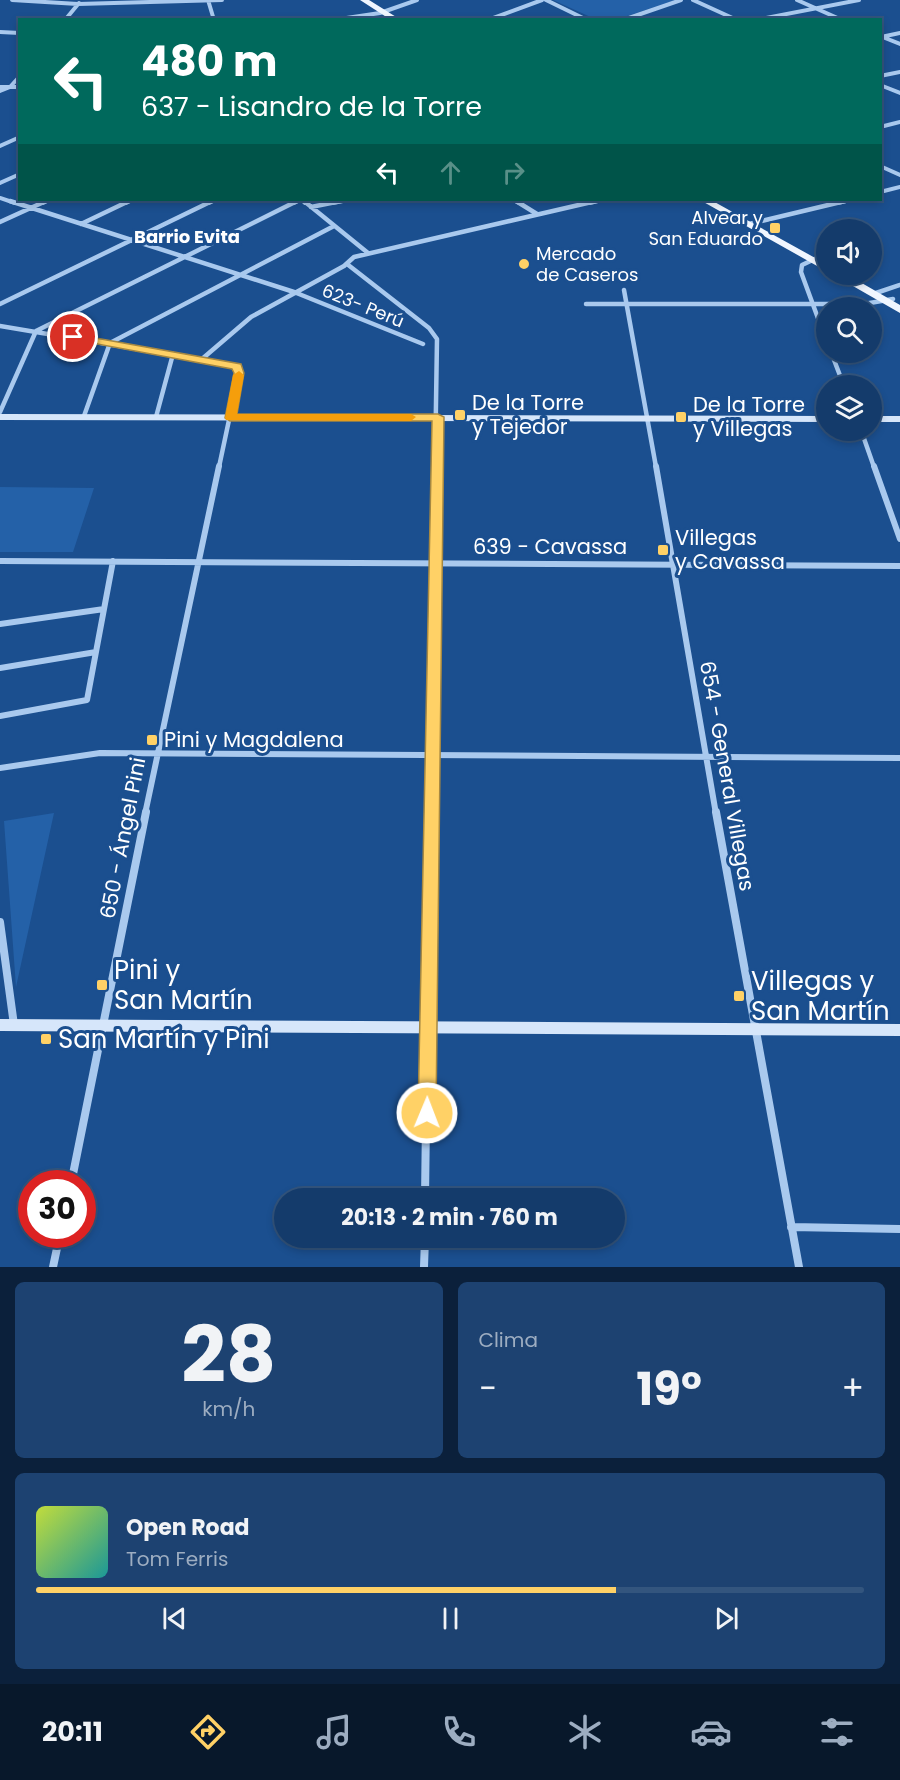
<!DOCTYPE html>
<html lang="es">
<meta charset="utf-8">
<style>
:root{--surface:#143b6b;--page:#1d4271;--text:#f1f3f6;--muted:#9dadc1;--line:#33557e;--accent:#ffd166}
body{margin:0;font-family:Poppins,sans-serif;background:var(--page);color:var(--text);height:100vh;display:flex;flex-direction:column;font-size:22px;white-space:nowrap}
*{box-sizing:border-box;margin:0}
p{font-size:20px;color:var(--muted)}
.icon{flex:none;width:33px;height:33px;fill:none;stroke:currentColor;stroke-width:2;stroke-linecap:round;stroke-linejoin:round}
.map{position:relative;height:1267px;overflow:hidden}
.panel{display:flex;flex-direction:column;gap:15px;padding:15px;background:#0b203b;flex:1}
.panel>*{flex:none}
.guide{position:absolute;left:18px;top:18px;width:864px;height:183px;border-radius:0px;box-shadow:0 3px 9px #0003,0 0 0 2px var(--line);background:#00695c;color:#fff;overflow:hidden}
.buttons{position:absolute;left:816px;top:219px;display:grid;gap:12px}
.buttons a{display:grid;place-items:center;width:66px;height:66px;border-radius:50%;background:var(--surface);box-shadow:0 3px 9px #0003,0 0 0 2px var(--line);font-size:30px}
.speed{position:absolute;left:18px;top:1170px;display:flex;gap:12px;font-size:30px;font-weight:700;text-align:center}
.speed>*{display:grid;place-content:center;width:78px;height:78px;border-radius:50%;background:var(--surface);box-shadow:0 3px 9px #0003,0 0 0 2px var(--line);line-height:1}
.speed .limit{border:9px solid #d22;background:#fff;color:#111}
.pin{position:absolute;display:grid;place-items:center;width:51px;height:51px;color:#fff;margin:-26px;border:3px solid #fff;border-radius:50%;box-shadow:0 2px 6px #0007}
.me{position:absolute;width:66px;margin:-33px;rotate:1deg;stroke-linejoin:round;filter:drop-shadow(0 0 4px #0008)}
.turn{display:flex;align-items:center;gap:21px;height:126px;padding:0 24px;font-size:27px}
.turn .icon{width:78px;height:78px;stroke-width:2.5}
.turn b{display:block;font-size:42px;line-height:51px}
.lanes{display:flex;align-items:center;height:57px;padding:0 24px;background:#0003;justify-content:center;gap:30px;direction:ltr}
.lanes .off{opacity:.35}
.big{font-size:45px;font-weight:700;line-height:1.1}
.panel .widget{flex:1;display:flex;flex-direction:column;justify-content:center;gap:9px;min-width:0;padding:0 21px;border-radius:9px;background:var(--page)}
.panel .dial{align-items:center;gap:0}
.dial b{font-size:78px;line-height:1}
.song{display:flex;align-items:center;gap:18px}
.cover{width:72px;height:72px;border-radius:9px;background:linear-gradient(135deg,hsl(70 70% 55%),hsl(180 70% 35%))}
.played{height:6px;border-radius:3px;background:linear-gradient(90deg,var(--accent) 70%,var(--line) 70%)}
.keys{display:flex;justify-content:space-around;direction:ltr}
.heat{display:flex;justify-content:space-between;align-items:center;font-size:33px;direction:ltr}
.panel .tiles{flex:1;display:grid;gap:15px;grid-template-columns:1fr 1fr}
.widget:last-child{grid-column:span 2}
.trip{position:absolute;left:274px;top:1188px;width:351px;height:60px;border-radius:30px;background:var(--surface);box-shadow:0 3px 9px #0003,0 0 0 2px var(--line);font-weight:700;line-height:60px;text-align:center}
.tab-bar{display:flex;height:96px;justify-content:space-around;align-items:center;background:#08182b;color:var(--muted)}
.tab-bar .icon{width:42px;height:42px}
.tab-bar .on{color:var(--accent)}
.tab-bar b{font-size:27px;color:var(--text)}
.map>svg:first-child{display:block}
.green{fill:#2461a8}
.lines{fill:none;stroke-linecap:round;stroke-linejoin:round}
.street-far3{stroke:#a9c9ee;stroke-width:4}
.street-far2{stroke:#a9c9ee;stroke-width:4.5}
.street-far1{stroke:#a9c9ee;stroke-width:6}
.street{stroke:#a9c9ee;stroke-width:8}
.secondary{fill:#d6e6fa;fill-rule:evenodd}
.primary{fill:#f0f6ff;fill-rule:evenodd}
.route{fill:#ffd166;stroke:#a68842;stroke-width:1.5}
.slow{fill:#f59e0b}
.poi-dot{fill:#ffd166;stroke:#1b4f8f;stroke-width:2}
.labels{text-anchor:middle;stroke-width:6;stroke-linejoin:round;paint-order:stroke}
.far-poi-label{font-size:18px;fill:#fff;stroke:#1b4f8f;text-anchor:end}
.far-neighbourhood-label{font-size:18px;font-weight:bold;fill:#fff;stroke:#1b4f8f}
.far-street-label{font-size:18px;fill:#fff;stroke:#1b4f8f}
.poi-label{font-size:21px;fill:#fff;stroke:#1b4f8f;text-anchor:start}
.street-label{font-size:21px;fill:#fff;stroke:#1b4f8f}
.near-poi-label{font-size:26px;fill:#fff;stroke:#1b4f8f;text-anchor:start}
</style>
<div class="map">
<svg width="900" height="1267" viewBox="0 0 900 1267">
<rect width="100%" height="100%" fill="#1b4f8f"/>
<!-- green -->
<path class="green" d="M553 0H676L615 20 595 19Z
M0 487 94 488 73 552H0Z
M54 813 16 987 4 821Z"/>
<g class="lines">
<!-- street-far3 -->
<path class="street-far3" d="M12 0 78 4 222 0
M208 0 214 20
M546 0 587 20
M693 0 737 20
M797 0 842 20
M65 20 79 3
M333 20 380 13 417 0
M488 20 542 0
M623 20 681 0
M756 20 859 0
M0 32 20 33
M880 36 900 44
M881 37 900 33
M880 76 900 72
M880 85 900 93
M0 87H20
M0 91 10 87 20 76
M880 127 900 122
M0 146 20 137
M880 166 900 175
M0 183 20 174
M880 192 900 187
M0 198 15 203
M302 200 305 203
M514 200 519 203
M43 203 49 200
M126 203 132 200
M209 203 215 200
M294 203 300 200
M333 203 348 200
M590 203 602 200
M838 203 850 200"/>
<!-- street-far2 -->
<path class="street-far2" d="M10 201 294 292 423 344
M304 201 368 253
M516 201 537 214
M311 207 341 201
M0 222 46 201
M81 224 129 201
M749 224 845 201
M819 257 802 265 801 272 826 340
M347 264 429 328 437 339 435 467
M624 290 656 467
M873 294 900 285
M0 304 212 201
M586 304H864L893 299
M0 326 237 366 239 373 219 467
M831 352 844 386
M202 359 251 317 344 266 354 257 596 201
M0 412 36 331 297 201
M84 416 110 343 334 226
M156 417 173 354
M861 430 874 467"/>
<!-- street-far1 -->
<path class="street-far1" d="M656 466 716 814
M874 466 900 539
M0 561 900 566
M0 624 104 609
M0 668 96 652
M0 716 87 700 113 561
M0 768 100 753 900 758
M145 814 219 466
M430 814 435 466"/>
<!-- street -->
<path class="street" d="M716 812 799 1267
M0 922 14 1025
M71 1184 146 812
M425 1198 430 812
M791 1227 900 1229
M53 1267 60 1234
M424 1267 425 1238"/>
<!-- secondary -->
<path class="secondary" d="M0 414 826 416V422L0 420Z
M872 416H900V422H872Z
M0 1019 900 1024V1036L0 1031Z"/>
<!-- primary -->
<path class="primary" d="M360 0H369L401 20H391Z
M700 200H711L826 264V271Z
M832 274H846L900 305V313Z"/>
</g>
<!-- route -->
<path class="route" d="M73 334 241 364 244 373 237 414H438L444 417 436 1113 434 1118 427 1120 420 1118 418 1113 432 421H230L225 418 234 373 232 369 70 339V335Z"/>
<!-- slow -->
<path class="slow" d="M239 371 244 375 237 414H411L416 417 411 421 226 420 225 418 233 375Z"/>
<!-- markers -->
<g class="poi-dot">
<rect x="769" y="222" width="12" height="12" rx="3"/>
<circle cx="524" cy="264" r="6"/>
<rect x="454" y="409" width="12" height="12" rx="3"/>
<rect x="675" y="411" width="12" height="12" rx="3"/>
<rect x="657" y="544" width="12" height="12" rx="3"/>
<rect x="146" y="734" width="12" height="12" rx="3"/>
<rect x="96" y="979" width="12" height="12" rx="3"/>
<rect x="733" y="990" width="12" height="12" rx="3"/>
<rect x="40" y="1033" width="12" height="12" rx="3"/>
</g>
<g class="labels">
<!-- far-poi labels -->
<g class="far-poi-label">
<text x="763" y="224">Alvear y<tspan x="763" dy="21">San Eduardo</tspan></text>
<text x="536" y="260" text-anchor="start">Mercado<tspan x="536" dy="21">de Caseros</tspan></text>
</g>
<!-- far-neighbourhood labels -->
<g class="far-neighbourhood-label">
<text x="187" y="243">Barrio Evita</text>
</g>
<!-- far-street labels -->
<g class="far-street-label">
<text transform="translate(363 306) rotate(22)" y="6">623- Perú</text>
</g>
<!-- poi labels -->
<g class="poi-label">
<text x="472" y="410">De la Torre<tspan x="472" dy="24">y Tejedor</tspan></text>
<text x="693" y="412">De la Torre<tspan x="693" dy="24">y Villegas</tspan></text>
<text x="675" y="545">Villegas<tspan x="675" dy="24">y Cavassa</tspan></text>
<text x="164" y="747">Pini y Magdalena</text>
</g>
<!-- street labels -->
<g class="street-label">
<text x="550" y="554">639 - Cavassa</text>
<text transform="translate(727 776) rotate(80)" y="7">654 - General Villegas</text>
<text transform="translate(123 838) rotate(-79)" y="7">650 - Ángel Pini</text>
</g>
<!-- near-poi labels -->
<g class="near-poi-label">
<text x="114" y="979">Pini y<tspan x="114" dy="30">San Martín</tspan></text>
<text x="751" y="990">Villegas y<tspan x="751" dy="30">San Martín</tspan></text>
<text x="58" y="1048">San Martín y Pini</text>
</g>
</g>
</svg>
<div class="buttons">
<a><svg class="icon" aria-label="sound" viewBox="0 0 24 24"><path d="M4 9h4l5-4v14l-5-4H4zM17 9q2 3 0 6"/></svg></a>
<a><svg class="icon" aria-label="search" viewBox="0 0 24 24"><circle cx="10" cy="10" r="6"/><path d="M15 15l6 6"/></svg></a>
<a><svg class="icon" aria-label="layers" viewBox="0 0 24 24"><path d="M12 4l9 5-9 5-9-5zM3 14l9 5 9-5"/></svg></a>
</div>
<div class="speed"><div class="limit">30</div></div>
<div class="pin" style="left:73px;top:337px;background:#d93025"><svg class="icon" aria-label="arrive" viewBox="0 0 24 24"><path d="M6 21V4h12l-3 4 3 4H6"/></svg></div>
<svg class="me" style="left:427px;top:1113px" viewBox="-20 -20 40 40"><circle r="17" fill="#ffd166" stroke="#fff" stroke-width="3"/><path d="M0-11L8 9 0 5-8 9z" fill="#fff"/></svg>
<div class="trip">20:13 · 2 min · 760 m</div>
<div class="guide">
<div class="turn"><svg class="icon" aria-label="left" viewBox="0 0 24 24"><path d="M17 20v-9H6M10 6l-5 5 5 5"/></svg><div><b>480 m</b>637 - Lisandro de la Torre</div></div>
<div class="lanes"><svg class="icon" aria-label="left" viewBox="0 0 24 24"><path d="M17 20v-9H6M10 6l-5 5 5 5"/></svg><svg class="icon off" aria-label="ahead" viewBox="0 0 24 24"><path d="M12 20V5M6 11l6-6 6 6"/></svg><svg class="icon off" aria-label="right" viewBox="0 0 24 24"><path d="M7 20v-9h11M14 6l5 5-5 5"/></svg></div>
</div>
</div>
<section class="panel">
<div class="tiles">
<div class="widget dial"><b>28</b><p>km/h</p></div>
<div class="widget"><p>Clima</p>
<div class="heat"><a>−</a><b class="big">19°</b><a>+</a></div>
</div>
<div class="widget">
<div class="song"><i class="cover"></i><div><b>Open Road</b><p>Tom Ferris</p></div></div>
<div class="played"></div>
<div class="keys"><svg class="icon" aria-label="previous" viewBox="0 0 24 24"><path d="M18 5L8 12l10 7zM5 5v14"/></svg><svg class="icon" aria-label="pause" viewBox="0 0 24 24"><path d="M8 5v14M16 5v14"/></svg><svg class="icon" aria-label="next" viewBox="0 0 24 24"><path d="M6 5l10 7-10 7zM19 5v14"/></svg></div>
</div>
</div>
</section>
<nav class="tab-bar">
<b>20:11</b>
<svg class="icon on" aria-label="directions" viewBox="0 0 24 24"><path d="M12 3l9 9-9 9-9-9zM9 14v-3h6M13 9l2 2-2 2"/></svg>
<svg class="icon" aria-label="music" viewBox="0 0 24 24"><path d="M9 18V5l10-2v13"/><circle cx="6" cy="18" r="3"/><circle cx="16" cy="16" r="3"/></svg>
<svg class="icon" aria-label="phone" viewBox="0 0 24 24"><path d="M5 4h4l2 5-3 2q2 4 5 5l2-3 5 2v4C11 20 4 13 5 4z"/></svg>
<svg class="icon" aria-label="climate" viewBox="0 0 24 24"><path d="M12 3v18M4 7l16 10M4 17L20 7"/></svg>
<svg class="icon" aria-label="car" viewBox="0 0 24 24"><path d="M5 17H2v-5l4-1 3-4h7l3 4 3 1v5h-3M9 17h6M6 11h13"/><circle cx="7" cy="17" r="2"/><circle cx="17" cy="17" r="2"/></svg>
<svg class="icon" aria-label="filters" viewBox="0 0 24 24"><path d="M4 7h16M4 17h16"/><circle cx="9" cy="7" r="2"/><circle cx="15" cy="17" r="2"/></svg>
</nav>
